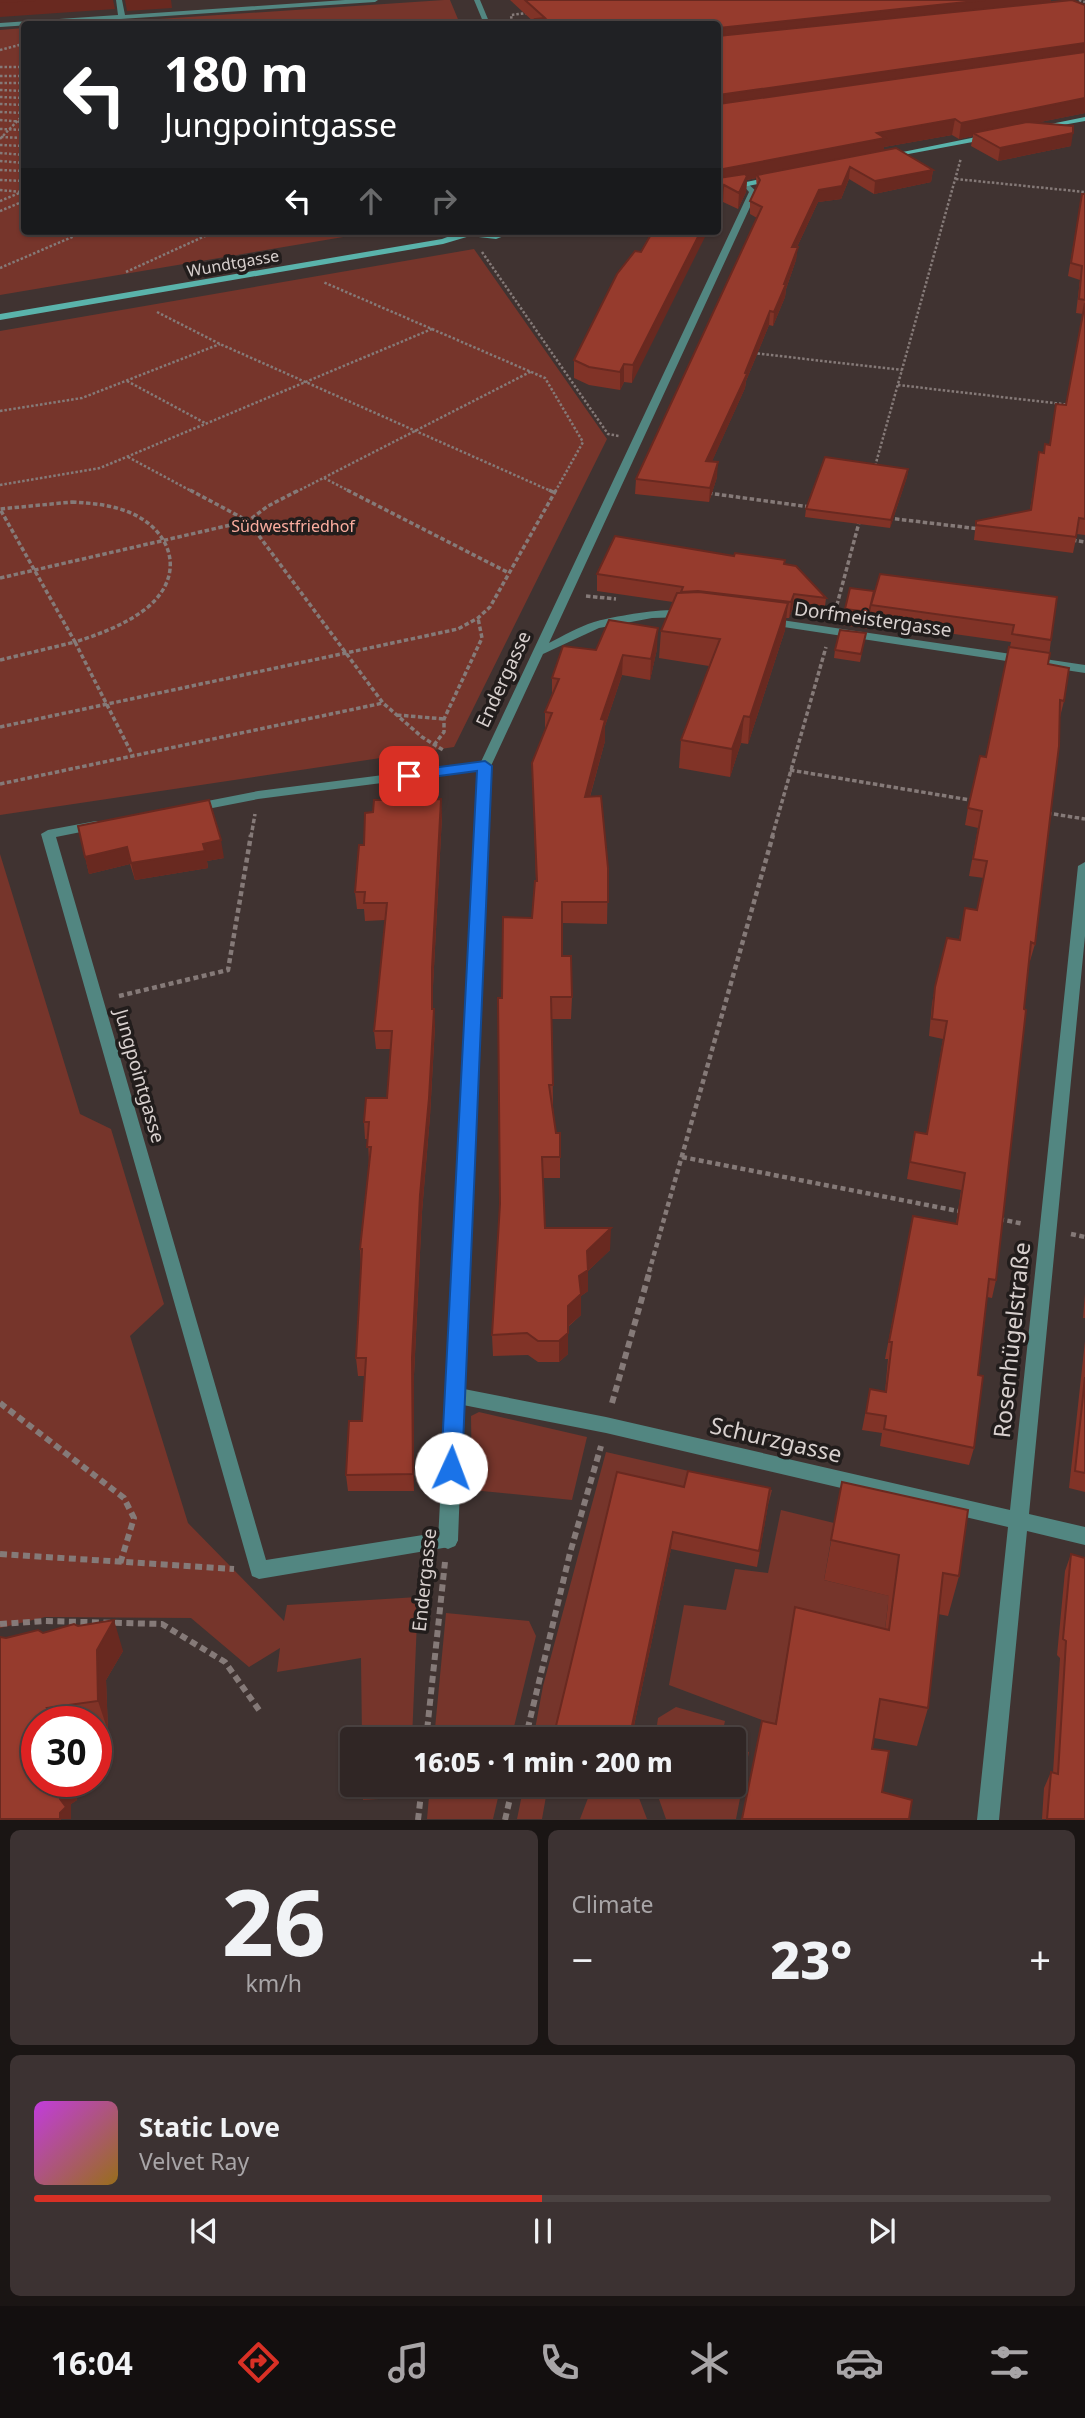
<!DOCTYPE html>
<meta charset="utf-8">
<style>
:root{--surface:#302625;--page:#3c3232;--text:#f1f3f6;--muted:#a8a5a7;--line:#4b4342;--accent:#d93025}
body{margin:0;font-family:"Noto Sans",sans-serif;background:var(--page);color:var(--text);height:100vh;display:flex;flex-direction:column;font-size:26px;white-space:nowrap}
*{box-sizing:border-box;margin:0}
p{font-size:23px;color:var(--muted)}
.icon{flex:none;width:38px;height:38px;fill:none;stroke:currentColor;stroke-width:2;stroke-linecap:round;stroke-linejoin:round}
.map{position:relative;height:1820px;overflow:hidden}
.details{display:flex;flex-direction:column;gap:10px;padding:10px;background:#1a1514;flex:1}
.details>*{flex:none}
.hud{position:absolute;left:21px;top:21px;width:700px;height:214px;border-radius:7px;box-shadow:0 2px 5px #0004,0 0 0 2px var(--line);background:#202124;color:#fff;overflow:hidden}
.speed{position:absolute;left:21px;top:1706px;display:flex;gap:14px;font-size:35px;font-weight:700;text-align:center}
.speed>*{display:grid;place-content:center;width:91px;height:91px;border-radius:50%;background:var(--surface);box-shadow:0 2px 5px #0004,0 0 0 2px var(--line);line-height:1}
.speed .limit{border:10px solid #d22;background:#fff;color:#111}
.pin{position:absolute;display:grid;place-items:center;width:60px;height:60px;color:#fff;margin:-30px;border-radius:14px;box-shadow:0 4px 10px #0006}
.me{position:absolute;width:77px;margin:-38px;rotate:2deg;stroke-linejoin:round;filter:drop-shadow(0 0 5px #0008)}
.turn{display:flex;align-items:center;gap:24px;height:147px;padding:0 28px;font-size:32px}
.turn .icon{width:91px;height:91px;stroke-width:2.5}
.turn b{display:block;font-size:49px;line-height:60px}
.lanes{display:flex;align-items:center;height:66px;padding:0 28px;background:#0003;justify-content:center;gap:35px;direction:ltr}
.lanes .off{opacity:.35}
.big{font-size:52px;font-weight:800;line-height:1.1}
.details .widget{flex:1;display:flex;flex-direction:column;justify-content:center;gap:10px;min-width:0;padding:0 24px;border-radius:10px;background:var(--page)}
.details .dial{align-items:center;gap:0}
.dial b{font-size:91px;line-height:1}
.song{display:flex;align-items:center;gap:21px}
.cover{width:84px;height:84px;border-radius:10px;background:linear-gradient(135deg,hsl(290 70% 55%),hsl(40 70% 35%))}
.played{height:7px;border-radius:4px;background:linear-gradient(90deg,var(--accent) 50%,var(--line) 50%)}
.keys{display:flex;justify-content:space-around;direction:ltr}
.heat{display:flex;justify-content:space-between;align-items:center;font-size:38px;direction:ltr}
.details .tiles{flex:1;display:grid;gap:10px;grid-template-columns:1fr 1fr}
.widget:last-child{grid-column:span 2}
.trip{position:absolute;left:340px;top:1727px;width:406px;height:70px;border-radius:7px;background:var(--surface);box-shadow:0 2px 5px #0004,0 0 0 2px var(--line);font-weight:800;line-height:70px;text-align:center}
.tab-bar{display:flex;height:112px;justify-content:space-around;align-items:center;background:#130f0f;color:var(--muted)}
.tab-bar .icon{width:49px;height:49px}
.tab-bar .active{color:var(--accent)}
.tab-bar b{font-size:32px;color:var(--text)}
.map>svg:first-child{display:block}
.green{fill:#76352b}
.lines{fill:none;stroke-linecap:round;stroke-linejoin:round}
.path-far3{stroke:#857a78;stroke-width:2.5;stroke-dasharray:2.5 2;stroke-linecap:butt}
.path-far2{stroke:#857a78;stroke-width:3.5;stroke-dasharray:4.5 2.5;stroke-linecap:butt}
.path-far1{stroke:#857a78;stroke-width:4.5;stroke-dasharray:5 3.5;stroke-linecap:butt}
.path{stroke:#857a78;stroke-width:6;stroke-dasharray:7 4.5;stroke-linecap:butt}
.lane{fill:#528681;fill-rule:evenodd}
.street{fill:#528681;fill-rule:evenodd}
.secondary{fill:#5ab3ab;fill-rule:evenodd}
.wall{fill:#813327}
.shaded-wall{fill:#692920}
.building{fill:#963b2d;stroke:#692920;stroke-width:2}
.route{fill:#1a73e8;stroke:#114b97;stroke-width:2}
.labels{text-anchor:middle;stroke-width:7;stroke-linejoin:round;paint-order:stroke}
.far-street-label{font-size:16px;fill:#d8d0ce;stroke:#221d1c}
.far-park-label{font-size:16px;fill:#fbad9f;stroke:#221d1c}
.street-label{font-size:19px;fill:#d8d0ce;stroke:#221d1c}
.near-street-label{font-size:23px;fill:#d8d0ce;stroke:#221d1c}
</style>
<div class="map">
<svg width="1085" height="1820" viewBox="0 0 1085 1820">
<rect width="100%" height="100%" fill="#403331"/>
<!-- green -->
<path class="green" d="M444 0H450L460 24H83Z
M24 28V231H379L0 295V30Z
M474 249 607 439 454 747 0 815V331Z
M0 854 80 1114 111 1129 164 1304 130 1336 188 1523 284 1621 287 1605 418 1597 412 1739H362L361 1658 277 1672 280 1648 249 1667 191 1618 45 1617 0 1628Z
M479 1412 587 1437 572 1500 472 1490 471 1416Z
M606 1452 772 1490 768 1505 686 1488 556 1739 533 1740 543 1686Z
M781 1510 834 1523 824 1580 898 1598 888 1604 880 1670 788 1647 775 1725 669 1685 684 1605 726 1610 735 1569 768 1573Z
M446 1613 529 1621 536 1636 511 1739H434Z
M676 1707 725 1721 721 1739H655L658 1718Z
M733 1747 749 1752 736 1819H666L654 1785H733Z
M363 1785H410V1797L363 1800Z
M430 1785H501L493 1819H427Z
M524 1785H548L542 1819H517Z
M593 1785H634L647 1819H580Z"/>
<g class="lines">
<!-- path-far3 -->
<path class="path-far3" d="M1079 0 1085 2
M503 24 512 23 511 15 527 13
M0 50 23 44
M0 67H24
M0 76H24
M0 83H24
M0 90 24 91
M0 97 24 98
M0 104 24 105
M0 112 24 113
M0 120 24 122
M0 129 24 130
M1 137 24 138
M0 139 24 114
M0 145 24 146
M0 153 24 155
M0 161 24 163
M0 170 24 171
M956 179 1085 192
M0 180 24 181
M0 190 22 192
M0 201 24 191
M0 211 24 201
M482 252 608 434 619 436
M0 268 86 231
M126 272 216 231
M157 312 220 344 553 492
M432 329 545 378 583 442 555 492
M753 353 902 370
M127 381 205 423
M898 385 1071 405
M0 411 82 398 220 344
M128 457 193 492
M874 470 961 158
M324 478 351 492
M0 485 100 468 432 329 323 282
M296 492 532 371"/>
<!-- path-far2 -->
<path class="path-far2" d="M190 490 248 521 383 703 422 737 443 750
M347 490 509 573
M549 490 553 492
M708 493 810 507
M72 502C88 503 104 504 120 509 168 523 190 571 148 607 127 624 100 634 75 642L0 509Z
M888 518 980 529
M1072 540 1085 542
M0 578 248 521 268 506 299 490
M586 596 616 599
M835 612 860 519
M75 642 133 756
M0 660 75 642
M397 715 444 719
M0 727 458 629 478 618 490 607 556 490
M434 745 444 732V719L482 638 478 618
M790 770 976 801
M0 784 383 703
M1047 813 1085 819
M251 837 255 814
M772 837 826 647"/>
<!-- path-far1 -->
<path class="path-far1" d="M119 996 228 970 251 835
M682 1157 963 1212
M999 1219 1024 1224
M1071 1234 1085 1237
M649 1272 773 835"/>
<!-- path -->
<path class="path" d="M0 1403 124 1498 134 1518 120 1564
M612 1403 650 1270
M0 1554 234 1569
M0 1624 44 1621 162 1624 225 1662 259 1710
M426 1740 445 1562
M525 1740 570 1553 601 1446
M418 1820 422 1785
M505 1820 513 1785"/>
<!-- lane -->
<path class="lane" d="M116 0H122L125 15 345 0H378L375 2 0 27V23L118 15Z
M485 762 491 766 490 769 258 799 192 812 185 808 192 804 258 791Z
M96 821 101 822 103 825 101 828 56 837 266 1560 448 1531 455 1534 458 1540 455 1546 259 1579 252 1576 41 834 48 830Z"/>
<!-- street -->
<path class="street" d="M474 0H480L490 24H484Z
M746 182 757 192 549 643C563 636 578 627 594 622 612 617 677 604 691 614L685 617 652 618 599 628 543 654 491 766 464 1389 606 1417 1010 1510 1078 866 1085 862V936L1029 1514 1085 1527V1545L1027 1531 999 1820H977L1008 1527 606 1433 463 1405 458 1540 455 1546 448 1549 441 1546 438 1540 479 766 749 192 742 184Z
M768 618 1085 665V673L764 624 762 622Z"/>
<!-- secondary -->
<path class="secondary" d="M1085 117V121L1035 130 1031 128Z
M991 134 995 136 994 138 887 158 883 156Z
M774 176H777V180L718 192V188Z
M463 231 490 234 517 231 496 239 470 236 443 244 0 320V314L442 239Z"/>
</g>
<!-- wall -->
<path class="wall" d="M510 0H1051V2L1085 5V113L1035 123 1071 146 998 161 971 146 973 136 959 139 952 135 884 147 883 150 933 170 931 182 874 194 849 179 841 199 818 202 797 247 796 260 786 289 785 297 773 326 769 325 746 381 745 388 712 461 717 477 709 502 635 494 636 479 757 218 750 214V201L757 189 756 178 747 180 746 192 738 209 723 202 718 212V24H536Z
M1082 194H1085V535L1077 534 1073 553 974 540 976 521 1030 510 1039 452 1043 453 1050 445 1056 404 1066 405 1083 314 1076 313 1080 280 1068 276Z
M641 252 632 383 624 382 620 390 589 385 574 378V360Z
M908 469 907 477 890 528 805 517 806 509Z
M734 556 785 560V564L826 598 824 615 792 610 789 618H786L785 630 748 744 741 743 730 777 679 768 681 740 709 666 659 658 661 631 673 602 597 591V574Z
M880 574 1051 640 1048 664 1064 701 1060 717 1035 944 1030 961H1029L996 1280 992 1298 987 1297 978 1375 974 1448 969 1465 880 1446 882 1433 862 1430 870 1389 885 1392 888 1359H885L913 1216 956 1224 961 1190 907 1179 915 1132 927 1134 943 1039 929 1036 932 1004 935 987 959 940 965 908 977 910 984 878 969 876 978 828 965 825 968 808 986 757 1011 642 869 622 870 615 867 629 843 625 845 609 873 601Z
M866 633 860 662 834 658 835 650Z
M657 649 650 680 622 675 605 726V741L590 797 608 868 607 924 562 923V956L572 997 571 1019H552L553 1107 556 1133H560V1178H543L545 1228 610 1250 588 1271V1291L581 1296V1315L568 1327V1354L559 1362H538L528 1355 493 1356 492 1335 500 1204 502 998 532 918 536 881 532 763 545 730V712L552 696V678L596 650Z
M442 816 433 986V1009L435 1026 430 1116 422 1212 414 1375V1491H348L346 1475 362 1421 365 1376H358L356 1358 361 1266 360 1249 369 1164 368 1139H365L364 1122 387 1098 391 1049H376L374 1031 385 920 365 921 364 909H357L355 892Z
M78 826 224 858 207 861 208 868 135 880 130 864 89 874Z
M1085 1294V1318H1083Z
M1085 1341V1492L1069 1488Z
M617 1472 768 1505 757 1567 671 1549 631 1740H555V1730Z
M842 1482 959 1576 948 1616 938 1614 928 1708 917 1746 874 1738 872 1749 882 1792 775 1724 885 1629 889 1596 824 1580Z
M1071 1554 1085 1819H1042L1044 1788 1051 1772 1053 1773 1060 1658 1057 1655 1065 1571Z
M43 1633 123 1651 106 1680 108 1731 96 1732V1722H37L71 1782V1784L77 1800 71 1804V1819H0L6 1638Z"/>
<!-- shaded-wall -->
<path class="shaded-wall" d="M35 0H113L115 9 0 17V2Z
M125 0H171L172 8 127 11Z
M985 0H1051L1050 7 718 42 719 28Z
M1085 43V57L718 111 719 95Z
M1085 98V113L977 135 973 133V136L959 139 961 123Z
M955 119 952 135 884 147 883 153 757 175 756 178 747 180 746 192 738 209 739 193 745 181 718 186V170L877 133Z
M1073 133 1071 146 998 161 1000 148Z
M850 167 849 179 841 199 818 202 791 260 792 247 819 190Z
M933 170 931 182 874 194 875 181Z
M724 185 723 202 718 212V198Z
M701 231H708L632 383 633 365Z
M798 247 796 260 786 289 785 297 773 326 774 312Z
M770 311 769 325 746 381 745 388 706 475V461Z
M624 364V382L620 390V372Z
M718 462 717 477 709 502 710 488Z
M908 469 907 477 890 528 891 520Z
M794 594 792 610 789 618 791 602Z
M788 603 785 630 748 744 750 717Z
M658 628 657 649 650 680 651 659Z
M623 655 622 675 605 726V741L584 818 585 797 601 719Z
M744 716 741 743 730 777 732 749Z
M441 799 442 816 433 986V1026L432 968Z
M221 840 224 858 207 861 208 868 135 880 131 863 203 844Z
M127 847 130 864 89 874 85 857Z
M434 1009 435 1026 430 1116 422 1212 414 1375V1491L413 1474 412 1358 420 1195Z
M611 1228 610 1250 588 1271V1291L581 1296V1315L567 1327 568 1306 579 1276 587 1251Z
M568 1333V1354L559 1362V1341Z
M673 1532 671 1549 631 1740H629Z
M114 1620 123 1651 106 1680 108 1731 98 1701 97 1650Z
M60 1782H71V1784L77 1800 71 1804V1819H60Z"/>
<!-- building -->
<path class="building" d="M0 0H35L0 2Z
M525 0H985L719 28 718 34V24H543L536 19 545 18Z
M1072 0 1085 5V43L719 95 718 98V36Z
M1085 52V98L961 123 955 119 877 133 885 138 718 170V103L719 104Z
M1027 122 1073 126V133L1000 148 973 133Z
M896 148 933 170 875 181 850 167 842 186 819 190 792 247H798L784 284H786L774 312 770 311 745 373 747 374 706 461 718 462 710 488 636 479 762 207 750 201 760 180 757 175Z
M745 174 747 176 739 193 724 185 718 198V177L719 178Z
M1082 194H1085V300L1079 299 1082 266 1071 263Z
M653 231H701L633 365 624 364 620 372 589 367 574 360 617 274 635 251 641 252Z
M1085 303V519L1079 518 1076 537 976 525V521L1031 510 1039 452 1044 453 1045 444 1050 445 1056 404 1066 405Z
M825 457 908 469 891 520 806 509Z
M615 536 734 556 735 553 785 560 784 564 796 566 826 598 794 594 791 602 698 591 681 592 683 587 597 574Z
M880 574 1057 597 1051 640 1012 634 1014 625 871 605Z
M850 588 874 591 869 612 845 609Z
M699 592 788 603 750 717 744 716 732 749 681 740 720 639 661 631 677 593Z
M609 620 658 628 651 659 623 655 601 719 605 720 585 797 601 796 608 868V902H562V956H571L572 997H551L553 1085H549L556 1133H560V1157H542L545 1228H611L587 1251 588 1270 579 1276 581 1294 568 1306V1333L559 1341H538L527 1333 492 1335 500 1204 498 998H502L503 917 532 918 535 881H537L532 763 552 713 545 712 559 679 552 678 563 646 596 650Z
M840 630 866 633 861 654 835 650Z
M1009 647 1050 653 1048 664 1069 668 1064 701 1060 700 1059 746 1052 802 1035 944 1031 942 1024 1009 1026 1010 996 1280 989 1279 978 1375 983 1376 974 1448 884 1429 886 1416 866 1413 870 1389 886 1392 892 1342H889L913 1216 957 1224 965 1173 910 1162 915 1132 927 1134 947 1021 932 1019 935 987 947 938 960 940 965 908 977 910 987 861 973 859 982 811 968 808 980 756 986 757Z
M441 799 432 968V1009H434L429 1098 420 1195 412 1358 413 1474 346 1475 349 1421H362L366 1358H356L362 1249H360L371 1147H367L369 1122H364L366 1098H387L392 1031H374L387 903H364L365 892H355L359 845H364L365 813 373 812 374 800Z
M209 800 221 840 203 844 205 851 131 863 127 847 85 857 78 826Z
M1085 1377V1473L1075 1471Z
M688 1471 770 1488 759 1551 673 1532 629 1740H597L555 1730 617 1472 684 1487Z
M842 1482 968 1510 959 1576 943 1573 928 1708 880 1699 872 1749 889 1751 882 1792 912 1800 909 1819H742L762 1721 776 1724 795 1607 889 1630 899 1555 831 1540Z
M1071 1554 1085 1558V1819H1047L1051 1772 1058 1774 1066 1641 1063 1639Z
M114 1620 97 1650 98 1701 47 1708 57 1722H37V1782H60V1799L66 1807 60 1813V1819H0V1637L6 1638 38 1630 43 1633 74 1624 78 1626Z"/>
<!-- route -->
<path class="route" d="M485 761 492 766 462 1468 459 1474 451 1477 444 1474 441 1468 477 771 409 780 402 776 409 771Z"/>
<g class="labels">
<!-- far-street labels -->
<g class="far-street-label">
<text transform="translate(233 263) rotate(-10)" y="6">Wundtgasse</text>
</g>
<!-- far-park labels -->
<g class="far-park-label">
<text x="293" y="532">Südwestfriedhof</text>
</g>
<!-- street labels -->
<g class="street-label">
<text transform="translate(873 619) rotate(8)" y="7">Dorfmeistergasse</text>
<text transform="translate(503 679) rotate(-65)" y="7">Endergasse</text>
<text transform="translate(140 1076) rotate(74)" y="7">Jungpointgasse</text>
<text transform="translate(424 1580) rotate(-84)" y="7">Endergasse</text>
</g>
<!-- near-street labels -->
<g class="near-street-label">
<text transform="translate(1012 1340) rotate(-84)" y="8">Rosenhügelstraße</text>
<text transform="translate(776 1440) rotate(13)" y="8">Schurzgasse</text>
</g>
</g>
</svg>
<div class="speed"><div class="limit">30</div></div>
<div class="pin" style="left:409px;top:776px;background:#d93025"><svg class="icon" aria-label="arrive" viewBox="0 0 24 24"><path d="M6 21V4h12l-3 4 3 4H6"/></svg></div>
<svg class="me" style="left:451px;top:1468px" viewBox="-20 -20 40 40"><circle r="19" fill="#fff"/><path d="M0-13L10 11 0 6-10 11z" fill="#1a73e8"/></svg>
<div class="trip">16:05 · 1 min · 200 m</div>
<div class="hud">
<div class="turn"><svg class="icon" aria-label="left" viewBox="0 0 24 24"><path d="M17 20v-9H6M10 6l-5 5 5 5"/></svg><div><b>180 m</b>Jungpointgasse</div></div>
<div class="lanes"><svg class="icon" aria-label="left" viewBox="0 0 24 24"><path d="M17 20v-9H6M10 6l-5 5 5 5"/></svg><svg class="icon off" aria-label="ahead" viewBox="0 0 24 24"><path d="M12 20V5M6 11l6-6 6 6"/></svg><svg class="icon off" aria-label="right" viewBox="0 0 24 24"><path d="M7 20v-9h11M14 6l5 5-5 5"/></svg></div>
</div>
</div>
<section class="details">
<div class="tiles">
<div class="widget dial"><b>26</b><p>km/h</p></div>
<div class="widget"><p>Climate</p>
<div class="heat"><a>−</a><b class="big">23°</b><a>+</a></div>
</div>
<div class="widget">
<div class="song"><i class="cover"></i><div><b>Static Love</b><p>Velvet Ray</p></div></div>
<div class="played"></div>
<div class="keys"><svg class="icon" aria-label="previous" viewBox="0 0 24 24"><path d="M18 5L8 12l10 7zM5 5v14"/></svg><svg class="icon" aria-label="pause" viewBox="0 0 24 24"><path d="M8 5v14M16 5v14"/></svg><svg class="icon" aria-label="next" viewBox="0 0 24 24"><path d="M6 5l10 7-10 7zM19 5v14"/></svg></div>
</div>
</div>
</section>
<nav class="tab-bar">
<b>16:04</b>
<svg class="icon active" aria-label="directions" viewBox="0 0 24 24"><path d="M12 3l9 9-9 9-9-9zM9 14v-3h6M13 9l2 2-2 2"/></svg>
<svg class="icon" aria-label="music" viewBox="0 0 24 24"><path d="M9 18V5l10-2v13"/><circle cx="6" cy="18" r="3"/><circle cx="16" cy="16" r="3"/></svg>
<svg class="icon" aria-label="phone" viewBox="0 0 24 24"><path d="M5 4h4l2 5-3 2q2 4 5 5l2-3 5 2v4C11 20 4 13 5 4z"/></svg>
<svg class="icon" aria-label="climate" viewBox="0 0 24 24"><path d="M12 3v18M4 7l16 10M4 17L20 7"/></svg>
<svg class="icon" aria-label="car" viewBox="0 0 24 24"><path d="M5 17H2v-5l4-1 3-4h7l3 4 3 1v5h-3M9 17h6M6 11h13"/><circle cx="7" cy="17" r="2"/><circle cx="17" cy="17" r="2"/></svg>
<svg class="icon" aria-label="filters" viewBox="0 0 24 24"><path d="M4 7h16M4 17h16"/><circle cx="9" cy="7" r="2"/><circle cx="15" cy="17" r="2"/></svg>
</nav>
